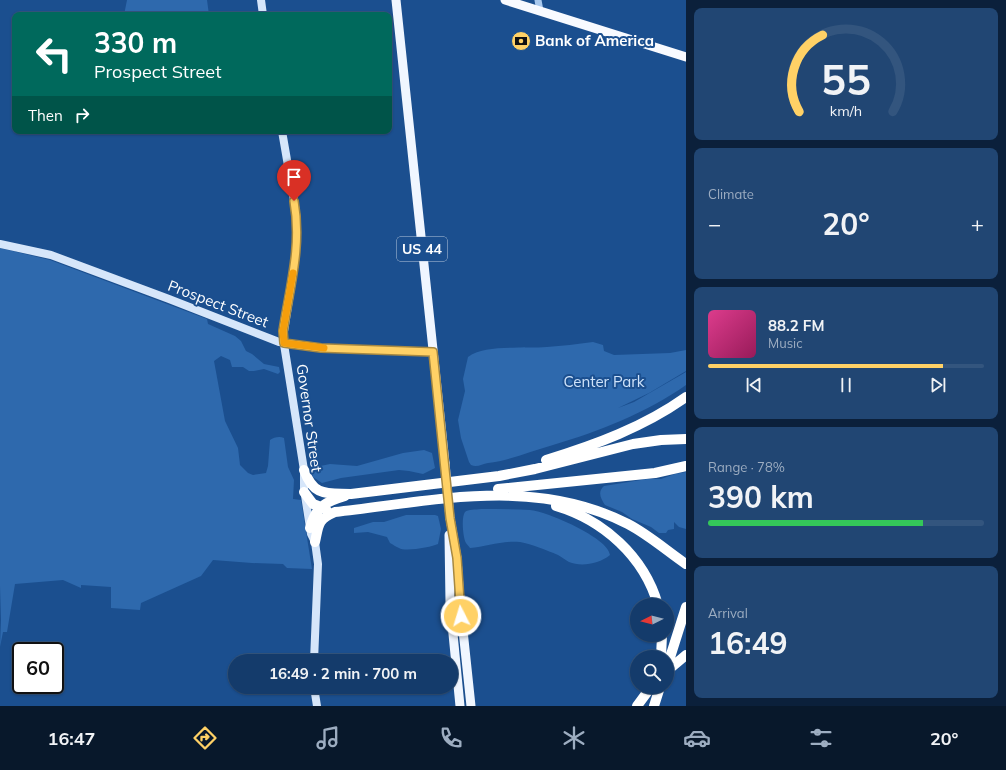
<!DOCTYPE html>
<meta charset="utf-8">
<style>
:root{--surface:#143b6b;--page:#214673;--text:#f1f3f6;--muted:#9dadc1;--line:#33557e;--accent:#ffd166}
body{margin:0;font-family:Mulish,sans-serif;background:var(--page);color:var(--text);height:100vh;display:flex;flex-direction:column;font-size:15px;white-space:nowrap}
*{box-sizing:border-box;margin:0}
p{font-size:13px;color:var(--muted)}
.icon{flex:none;width:22px;height:22px;fill:none;stroke:currentColor;stroke-width:2;stroke-linecap:round;stroke-linejoin:round}
.map{position:relative;flex:1;overflow:hidden}
.drawer{display:flex;flex-direction:column;gap:8px;padding:8px;background:#0b203b;width:320px}
.drawer>*{flex:none}
.top-card{position:absolute;left:12px;top:12px;width:380px;height:122px;border-radius:8px;box-shadow:0 1px 3px #0004,0 0 0 1px var(--line);background:#00695c;color:#fff;overflow:hidden}
.needle{width:26px;rotate:264deg}
.tools{position:absolute;left:630px;top:598px;display:grid;gap:8px}
.tools a{display:grid;place-items:center;width:44px;height:44px;border-radius:50%;background:var(--surface);box-shadow:0 1px 3px #0004,0 0 0 1px var(--line);font-size:20px}
.speed{position:absolute;left:12px;top:642px;display:flex;gap:8px;font-size:20px;font-weight:700;text-align:center}
.speed>*{display:grid;place-content:center;width:52px;height:52px;border-radius:50%;background:var(--surface);box-shadow:0 1px 3px #0004,0 0 0 1px var(--line);line-height:1}
.speed .limit{border:2px solid #111;border-radius:6px;background:#fff;color:#111}
.pin{position:absolute;display:grid;place-items:center;width:34px;height:34px;color:#fff;margin:-41px -17px;border-radius:50% 50% 50% 0;rotate:-45deg;box-shadow:0 0 4px #0007}
.pin .icon{rotate:45deg}
.me{position:absolute;width:44px;margin:-22px;rotate:355deg;stroke-linejoin:round;filter:drop-shadow(0 0 3px #0008)}
.turn{display:flex;align-items:center;gap:14px;height:84px;padding:0 16px;font-size:18px}
.turn .icon{width:52px;height:52px;stroke-width:2.5}
.turn b{display:block;font-size:28px;line-height:34px}
.then{display:flex;align-items:center;height:38px;padding:0 16px;background:#0003;gap:8px;font-size:15px}
.big{font-size:30px;font-weight:700;line-height:1.1}
.drawer .widget{flex:1;display:flex;flex-direction:column;justify-content:center;gap:6px;min-width:0;padding:0 14px;border-radius:8px;background:var(--page)}
.drawer .dial{align-items:center;gap:0}
.dial svg{height:104px;overflow:visible;fill:none;stroke:var(--line);stroke-width:7;stroke-linecap:round;text-anchor:middle}
.dial text{fill:var(--text);stroke:none}
.song{display:flex;align-items:center;gap:12px}
.cover{width:48px;height:48px;border-radius:6px;background:linear-gradient(135deg,hsl(330 70% 55%),hsl(330 70% 35%))}
.played{height:4px;border-radius:2px;background:linear-gradient(90deg,var(--accent) 85%,var(--line) 85%)}
.keys{display:flex;justify-content:space-around;direction:ltr}
.heat{display:flex;justify-content:space-between;align-items:center;font-size:22px;direction:ltr}
.charge{height:6px;border-radius:3px;background:linear-gradient(90deg,#34c759 78%,var(--line) 0)}
.trip{position:absolute;left:228px;top:654px;width:230px;height:40px;border-radius:20px;background:var(--surface);box-shadow:0 1px 3px #0004,0 0 0 1px var(--line);font-weight:700;line-height:40px;text-align:center}
.tab-bar{display:flex;height:64px;justify-content:space-around;align-items:center;background:#08182b;color:var(--muted)}
.tab-bar .icon{width:28px;height:28px}
.tab-bar .on{color:var(--accent)}
.tab-bar b{font-size:18px;color:var(--text)}
main{display:flex;flex:1;min-height:0}
.map>svg:first-child{display:block}
.green{fill:#2e69ad}
.lines{fill:none;stroke-linecap:round;stroke-linejoin:round}
.tertiary{stroke:#a9c9ee;stroke-width:7}
.secondary{stroke:#d6e6fa;stroke-width:8}
.primary{stroke:#f0f6ff;stroke-width:9}
.trunk{stroke:#f8faff;stroke-width:9}
.motorway{stroke:#fff;stroke-width:10}
.primary-bridge{stroke:#f0f6ff;stroke-width:9}
.route-casing{stroke:#a68842;stroke-width:10}
.route{stroke:#ffd166;stroke-width:7}
.slow{stroke:#f59e0b;stroke-width:7}
.labels{text-anchor:middle;stroke-width:4;stroke-linejoin:round;paint-order:stroke}
.shield{fill:#1b4f8f;stroke:#bbcadd;stroke-width:1}
.shield-label{font-size:14px;font-weight:bold;fill:#fff}
.poi-label{font-size:15px;font-weight:bold;fill:#fff;stroke:#1b4f8f;text-anchor:start}
.street-label{font-size:15px;fill:#fff;stroke:#1b4f8f}
.park-label{font-size:15px;fill:#cfe3fa;stroke:#1b4f8f}
</style>
<main>
<div class="map">
<svg width="686" height="706" viewBox="0 0 686 706">
<rect width="100%" height="100%" fill="#1b4f8f"/>
<!-- green -->
<path class="green" d="M127 0H207L209 15H124Z
M0 248 50 260 207 319 208 324 235 336 241 341 246 351 252 354 264 364 279 367 280 372 278 374 264 369 254 371H249L243 367H232L230 360 221 356 214 361 225 421 238 448 240 465 248 473 253 475 266 473 268 466 270 440C274 437 280 436 284 438L288 467 294 480 293 499 301 500 312 569 287 568 283 564 252 563 213 560 201 576 141 603 140 610 111 608V587L81 585V588L63 580 15 584 7 632H3L0 647 1 620 0 586Z
M593 342 603 345 604 351 614 355 670 353 686 350V371L649 393 618 408 634 402 686 372V385C646 413 600 431 553 445 531 451 511 460 488 463 482 464 477 468 471 465L469 462 461 438 458 420 465 391 463 379 468 357C485 344 525 349 547 347 562 346 577 344 593 342Z
M424 450 432 453 435 468 423 474 409 471 399 470 341 478 322 483 313 477 311 468 330 464 357 466 403 453Z
M686 472V529L679 527 674 522V529L668 530 666 533H659L651 527 632 519 622 512 605 505C601 499 597 492 604 486L647 479H661L675 474Z
M481 509C497 509 514 509 530 510 546 511 609 538 610 555 599 564 581 567 569 562 565 560 562 557 558 555 546 550 532 544 520 542 503 540 486 547 470 548 469 546 467 545 466 543 463 538 461 517 465 512 468 509 476 510 481 509Z
M406 515H435L438 516 441 529 438 544C432 547 405 552 399 548 396 547 394 545 390 543L387 537 368 532 354 533V528L373 522H384Z"/>
<g class="lines">
<!-- tertiary -->
<path class="tertiary" d="M538 0 540 11"/>
<!-- secondary -->
<path class="secondary" d="M261 0 263 15
M282 131 296 212 297 232 295 262 283 338 304 470V489L311 534 315 542 318 564 314 661
M0 244 51 255 169 299 279 342 321 348 433 352
M314 687 317 706"/>
<!-- primary -->
<path class="primary" d="M396 0 445 463
M450 518 457 558 460 602 471 706
M449 535 450 603 460 706"/>
<!-- trunk -->
<path class="trunk" d="M505 0 686 57"/>
<!-- motorway -->
<path class="motorway" d="M546 460C595 445 644 427 686 397
M304 470C314 497 326 493 351 494L499 476 535 469 633 444 661 440 686 439
M498 489 655 473 686 466
M304 492 313 504 326 509
M556 506C603 520 644 556 658 605
M310 528C316 506 325 502 345 496
M315 542C319 524 317 520 335 512 435 501 534 476 628 524 649 535 667 551 686 564
M661 657 662 635
M667 667 686 607
M667 671 686 655
M637 706 651 687
M654 706 660 687"/>
<!-- primary-bridge -->
<path class="primary-bridge" d="M445 463 450 518"/>
</g>
<g class="lines">
<defs>
<path id="route" d="M294 201C302 246 290 286 283 331L284 343 321 348 433 352 450 518 457 558 461 616"/>
</defs>
<!-- route casing -->
<use href="#route" class="route-casing"/>
<!-- route -->
<use href="#route" class="route"/>
<!-- slow -->
<path class="slow" d="M293 273 283 331 284 343 324 348"/>
</g>
<!-- icons -->
<defs>
<symbol id="bank-disc" viewBox="-11 -11 22 22"><circle r="9.5" fill="#ffd166" stroke="#1b4f8f"/><path d="M-6-4H6V4H-6ZM0-2.3a2.3 2.3 0 1 0 0 4.6a2.3 2.3 0 1 0 0-4.6Z" fill="#111"/></symbol>
</defs>
<g fill-rule="evenodd">
<use href="#bank-disc" x="510" y="30" width="22" height="22"/>
</g>
<g class="labels">
<!-- shield labels -->
<rect class="shield" x="397" y="237" width="50" height="24" rx="3"/>
<g class="shield-label">
<text x="422" y="254">US 44</text>
</g>
<!-- poi labels -->
<g class="poi-label">
<text x="535" y="46">Bank of America</text>
</g>
<!-- street labels -->
<g class="street-label">
<text transform="translate(218 304) rotate(21)" y="5">Prospect Street</text>
<text transform="translate(309 418) rotate(82)" y="5">Governor Street</text>
</g>
<!-- park labels -->
<g class="park-label">
<text x="604" y="387">Center Park</text>
</g>
</g>
</svg>
<div class="tools">
<a><svg class="needle" viewBox="-14 -14 28 28"><path d="M0-13l5 13h-10z" fill="#e53935"/><path d="M0 13l5-13h-10z" fill="#9dadc1"/></svg></a>
<a><svg class="icon" aria-label="search" viewBox="0 0 24 24"><circle cx="10" cy="10" r="6"/><path d="M15 15l6 6"/></svg></a>
</div>
<div class="speed"><div class="limit">60</div></div>
<div class="pin" style="left:294px;top:201px;background:#d93025"><svg class="icon" aria-label="arrive" viewBox="0 0 24 24"><path d="M6 21V4h12l-3 4 3 4H6"/></svg></div>
<svg class="me" style="left:461px;top:616px" viewBox="-20 -20 40 40"><circle r="17" fill="#ffd166" stroke="#fff" stroke-width="3"/><path d="M0-11L8 9 0 5-8 9z" fill="#fff"/></svg>
<div class="trip">16:49 · 2 min · 700 m</div>
<div class="top-card">
<div class="turn"><svg class="icon" aria-label="left" viewBox="0 0 24 24"><path d="M17 20v-9H6M10 6l-5 5 5 5"/></svg><div><b>330 m</b>Prospect Street</div></div>
<div class="then">Then<svg class="icon" aria-label="right" viewBox="0 0 24 24"><path d="M7 20v-9h11M14 6l5 5-5 5"/></svg></div>
</div>
</div>
<section class="drawer">
<div class="widget dial"><svg viewBox="0 0 100 80">
<path d="M14 69A42 42 0 1 1 86 69"/>
<path d="M14 69A42 42 0 0 1 32 10" stroke="#ffd166"/>
<text x="50" y="56" font-size="32" font-weight="700">55</text>
<text x="50" y="72" font-size="11">km/h</text>
</svg></div>
<div class="widget"><p>Climate</p>
<div class="heat"><a>−</a><b class="big">20°</b><a>+</a></div>
</div>
<div class="widget">
<div class="song"><i class="cover"></i><div><b>88.2 FM</b><p>Music</p></div></div>
<div class="played"></div>
<div class="keys"><svg class="icon" aria-label="previous" viewBox="0 0 24 24"><path d="M18 5L8 12l10 7zM5 5v14"/></svg><svg class="icon" aria-label="pause" viewBox="0 0 24 24"><path d="M8 5v14M16 5v14"/></svg><svg class="icon" aria-label="next" viewBox="0 0 24 24"><path d="M6 5l10 7-10 7zM19 5v14"/></svg></div>
</div>
<div class="widget"><p>Range · 78%</p><b class="big">390 km</b><div class="charge"></div></div>
<div class="widget"><p>Arrival</p><b class="big">16:49</b></div>
</section>
</main>
<nav class="tab-bar">
<b>16:47</b>
<svg class="icon on" aria-label="directions" viewBox="0 0 24 24"><path d="M12 3l9 9-9 9-9-9zM9 14v-3h6M13 9l2 2-2 2"/></svg>
<svg class="icon" aria-label="music" viewBox="0 0 24 24"><path d="M9 18V5l10-2v13"/><circle cx="6" cy="18" r="3"/><circle cx="16" cy="16" r="3"/></svg>
<svg class="icon" aria-label="phone" viewBox="0 0 24 24"><path d="M5 4h4l2 5-3 2q2 4 5 5l2-3 5 2v4C11 20 4 13 5 4z"/></svg>
<svg class="icon" aria-label="climate" viewBox="0 0 24 24"><path d="M12 3v18M4 7l16 10M4 17L20 7"/></svg>
<svg class="icon" aria-label="car" viewBox="0 0 24 24"><path d="M5 17H2v-5l4-1 3-4h7l3 4 3 1v5h-3M9 17h6M6 11h13"/><circle cx="7" cy="17" r="2"/><circle cx="17" cy="17" r="2"/></svg>
<svg class="icon" aria-label="filters" viewBox="0 0 24 24"><path d="M4 7h16M4 17h16"/><circle cx="9" cy="7" r="2"/><circle cx="15" cy="17" r="2"/></svg>
<b>20°</b>
</nav>
